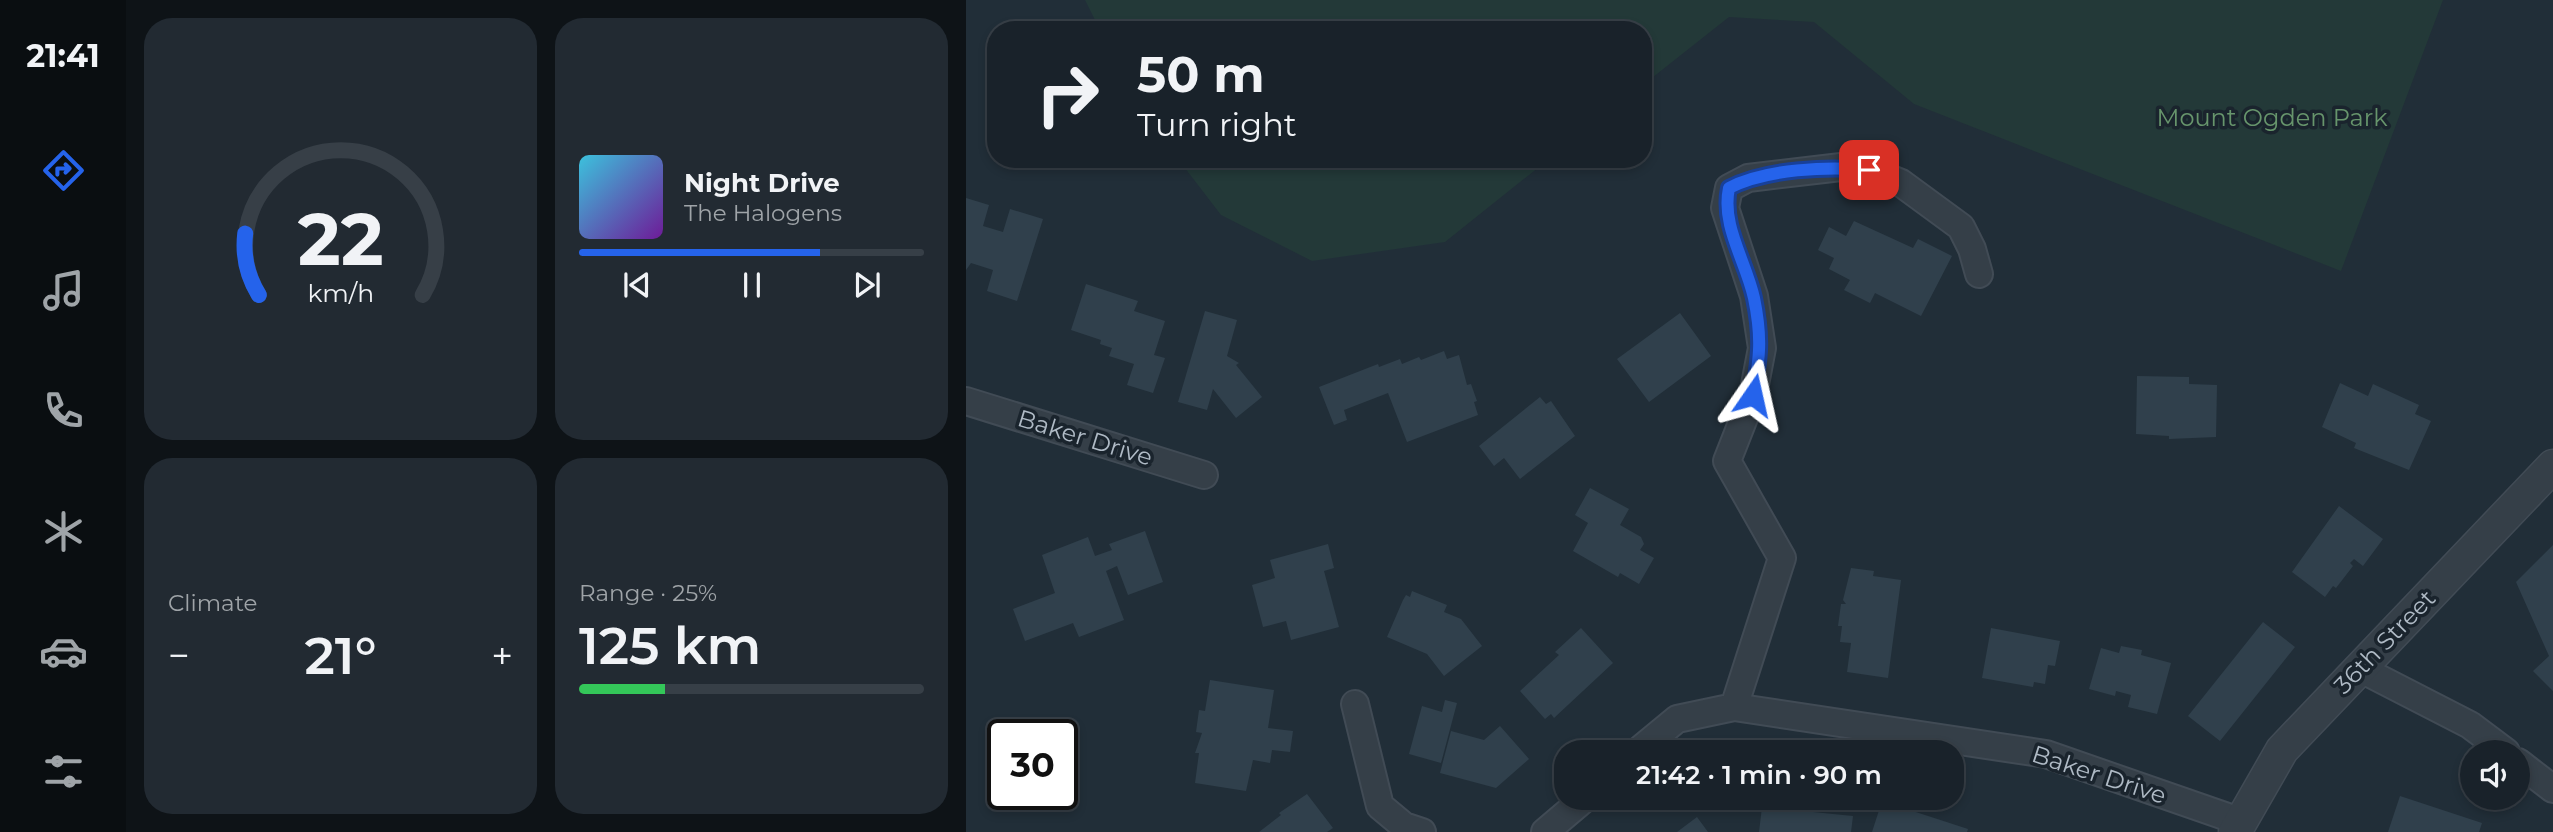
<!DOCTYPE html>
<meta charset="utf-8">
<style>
:root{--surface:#19222a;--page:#222a32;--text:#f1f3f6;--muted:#9fa4a8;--line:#373f47;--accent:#2563eb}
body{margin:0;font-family:Montserrat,sans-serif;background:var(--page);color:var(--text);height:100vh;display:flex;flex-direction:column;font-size:26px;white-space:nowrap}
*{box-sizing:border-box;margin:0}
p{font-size:23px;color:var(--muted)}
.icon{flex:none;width:38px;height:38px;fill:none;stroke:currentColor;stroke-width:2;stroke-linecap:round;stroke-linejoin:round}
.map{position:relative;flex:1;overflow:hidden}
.details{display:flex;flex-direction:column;gap:18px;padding:18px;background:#0e1317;width:840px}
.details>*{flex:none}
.guide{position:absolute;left:21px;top:21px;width:665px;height:147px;border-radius:28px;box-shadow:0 4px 10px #0003,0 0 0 2px var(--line);background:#19222a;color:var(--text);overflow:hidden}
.fabs{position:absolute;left:1494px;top:740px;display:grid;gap:14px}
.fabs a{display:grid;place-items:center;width:70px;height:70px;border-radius:50%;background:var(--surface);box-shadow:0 4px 10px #0003,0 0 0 2px var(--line);font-size:35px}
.speed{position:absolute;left:21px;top:719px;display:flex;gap:14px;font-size:35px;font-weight:700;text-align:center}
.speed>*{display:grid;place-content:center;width:91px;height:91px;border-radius:50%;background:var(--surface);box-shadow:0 4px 10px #0003,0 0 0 2px var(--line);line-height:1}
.speed .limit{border:4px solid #111;border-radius:10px;background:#fff;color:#111}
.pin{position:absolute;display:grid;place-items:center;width:60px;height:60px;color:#fff;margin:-30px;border-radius:14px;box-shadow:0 4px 10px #0006}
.me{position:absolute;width:77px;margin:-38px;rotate:11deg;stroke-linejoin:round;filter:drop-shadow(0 0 5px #0008)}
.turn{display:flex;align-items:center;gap:24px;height:147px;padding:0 35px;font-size:32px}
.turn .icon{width:91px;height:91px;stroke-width:2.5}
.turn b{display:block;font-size:49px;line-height:60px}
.big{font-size:52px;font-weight:600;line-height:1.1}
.details .widget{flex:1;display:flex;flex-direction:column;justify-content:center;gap:10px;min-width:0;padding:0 24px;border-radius:28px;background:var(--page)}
.details .dial{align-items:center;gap:0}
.dial svg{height:182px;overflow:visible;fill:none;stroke:var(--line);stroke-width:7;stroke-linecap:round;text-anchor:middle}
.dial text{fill:var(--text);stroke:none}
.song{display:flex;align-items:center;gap:21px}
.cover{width:84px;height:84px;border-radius:10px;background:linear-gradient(135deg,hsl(190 70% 55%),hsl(280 70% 35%))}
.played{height:7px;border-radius:4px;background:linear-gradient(90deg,var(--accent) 70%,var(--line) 70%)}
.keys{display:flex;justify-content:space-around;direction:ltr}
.heat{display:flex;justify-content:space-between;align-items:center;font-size:38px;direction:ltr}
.charge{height:10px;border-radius:5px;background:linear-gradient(90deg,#34c759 25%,var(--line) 0)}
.details .tiles{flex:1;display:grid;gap:18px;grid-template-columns:repeat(2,1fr)}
.trip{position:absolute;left:588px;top:740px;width:410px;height:70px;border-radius:28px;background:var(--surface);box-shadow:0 4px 10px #0003,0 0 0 2px var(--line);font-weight:600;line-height:70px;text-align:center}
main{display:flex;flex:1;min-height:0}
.menu{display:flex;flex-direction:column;width:126px;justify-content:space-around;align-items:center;background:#0a0e11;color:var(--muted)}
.menu .icon{width:49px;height:49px}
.menu .current{color:var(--accent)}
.menu b{font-size:32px;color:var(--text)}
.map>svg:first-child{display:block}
.green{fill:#233938}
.building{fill:#30404c}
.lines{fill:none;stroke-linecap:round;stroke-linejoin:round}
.minor-casing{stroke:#414b55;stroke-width:30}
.tertiary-casing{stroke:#414b55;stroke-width:35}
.minor{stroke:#353f48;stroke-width:26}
.tertiary{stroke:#353f48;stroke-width:32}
.route-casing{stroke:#184099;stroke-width:18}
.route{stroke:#2563eb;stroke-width:12}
.labels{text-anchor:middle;stroke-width:7;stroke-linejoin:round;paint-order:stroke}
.park-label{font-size:24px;fill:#67956c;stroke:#1a242d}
.street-label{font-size:24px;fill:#afbac5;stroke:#1a242d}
</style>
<main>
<nav class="menu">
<b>21:41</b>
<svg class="icon current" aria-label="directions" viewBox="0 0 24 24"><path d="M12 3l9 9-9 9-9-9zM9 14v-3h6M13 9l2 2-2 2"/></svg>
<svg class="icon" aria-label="music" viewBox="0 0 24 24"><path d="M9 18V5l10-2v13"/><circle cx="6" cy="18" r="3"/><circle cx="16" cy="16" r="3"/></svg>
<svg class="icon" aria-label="phone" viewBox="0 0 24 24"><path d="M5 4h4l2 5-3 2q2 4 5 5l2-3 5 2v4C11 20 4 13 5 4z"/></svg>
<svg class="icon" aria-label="climate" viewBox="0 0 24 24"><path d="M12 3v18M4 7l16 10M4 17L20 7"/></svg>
<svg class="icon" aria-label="car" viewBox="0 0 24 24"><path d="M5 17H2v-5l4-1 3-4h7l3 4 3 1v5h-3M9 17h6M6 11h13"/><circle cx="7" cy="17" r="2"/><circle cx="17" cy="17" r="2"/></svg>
<svg class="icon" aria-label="filters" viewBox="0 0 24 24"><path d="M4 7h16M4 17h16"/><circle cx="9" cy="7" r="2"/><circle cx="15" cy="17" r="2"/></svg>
</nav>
<section class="details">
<div class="tiles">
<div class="widget dial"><svg viewBox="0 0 100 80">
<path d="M14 69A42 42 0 1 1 86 69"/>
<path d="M14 69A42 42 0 0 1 8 42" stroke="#2563eb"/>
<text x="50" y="56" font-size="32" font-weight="700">22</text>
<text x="50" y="72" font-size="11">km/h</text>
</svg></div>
<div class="widget">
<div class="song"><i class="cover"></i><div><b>Night Drive</b><p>The Halogens</p></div></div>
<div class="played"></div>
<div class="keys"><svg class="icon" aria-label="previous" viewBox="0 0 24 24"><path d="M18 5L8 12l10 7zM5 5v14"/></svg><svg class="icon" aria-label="pause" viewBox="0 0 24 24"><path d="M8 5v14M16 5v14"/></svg><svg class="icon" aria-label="next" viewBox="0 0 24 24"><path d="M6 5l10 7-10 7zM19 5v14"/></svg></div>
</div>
<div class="widget"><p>Climate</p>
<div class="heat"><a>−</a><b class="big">21°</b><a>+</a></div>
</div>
<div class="widget"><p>Range · 25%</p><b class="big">125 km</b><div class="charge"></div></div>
</div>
</section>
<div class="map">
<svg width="1587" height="832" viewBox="0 0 1587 832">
<rect width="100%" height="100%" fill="#212e38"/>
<!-- green -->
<path class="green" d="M119 0H1477L1375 271 948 104 848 22 763 17 677 85V30H134Z
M212 159H583L479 242 346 261 255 215Z"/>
<!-- building -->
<path class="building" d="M0 198 23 205 17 226 37 232 44 209 77 219 51 301 21 291 27 270 5 263 0 270Z
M888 221 947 248 952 239 986 256 955 316 909 293 904 303 878 290 884 280 863 269 868 258 852 250 863 227 880 236Z
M120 284 172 301 168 311 199 321 188 355 199 358 187 393 161 385 168 364 143 356 146 348 134 344 135 340 105 330Z
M239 311 271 320 261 356 273 363 270 365 296 397 270 418 247 389 241 410 212 402Z
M714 313 745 356 683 402 651 359Z
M478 351 481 359 493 355 501 385 505 384 511 401 508 402 512 415 441 442 422 393 378 410 381 420 368 425 353 387 412 364 413 367 434 359 436 364 453 357 455 360Z
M1171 376 1223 377V384L1251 385 1250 437 1203 439V436L1170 434Z
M1374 383 1402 396 1407 384 1453 405 1449 414 1465 421 1443 470 1388 448 1390 443 1356 427Z
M574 397 580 404 585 401 609 436 554 479 538 458 528 466 513 446Z
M624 488 663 509 654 525 675 537 678 544 674 550 688 558 673 584 654 573 652 577 607 551 622 523 609 515Z
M1373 506 1417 539 1397 566 1388 559 1384 563 1387 566 1370 588 1367 586 1359 597 1326 572Z
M179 531 197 582 162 595 151 566 140 571 158 620 113 637 107 623 59 641 47 609 89 593 76 555 122 537 129 556 146 550 143 544Z
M362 544 368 568 358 571 373 627 325 640 320 621 297 627 286 585 309 578 304 560Z
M1587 545V691L1567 671 1583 656 1550 582Z
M885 568 908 571 907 576 935 580 922 678 881 672 885 643 874 642 876 626H872L875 604H880L877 600Z
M446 591 481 605 478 612 495 619 516 646 478 676 461 654 421 637 437 600 440 595 444 597Z
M1297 622 1329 647 1254 741 1222 716Z
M615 628 647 663 588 718 585 714 579 719 554 691 593 655 589 652Z
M1025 628 1094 641 1089 666 1082 665 1079 684 1068 682 1067 687 1016 678Z
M1155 646 1176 650 1175 655 1205 663 1191 714 1162 707 1165 695 1150 691 1149 696 1123 689 1135 648 1153 653Z
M244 680 308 690 302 728 327 731 324 752 306 750 304 763 287 760 280 791 229 783 233 753H229L236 733 230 732 233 710 239 711Z
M479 700 491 703 475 763 443 754 456 706 476 712Z
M534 726 563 759 530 788 474 773 485 731 518 740Z
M341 794 367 828 361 832H293L315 815 313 813Z
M1434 796 1516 823 1513 832H1422Z
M916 801 1002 829 1001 832H906Z
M796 807 887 816 885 832H793Z
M731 817 742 832H711Z"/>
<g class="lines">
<defs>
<path id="minor" d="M0 401 238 475
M1393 668 1504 725 1540 752
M389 704 414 806 438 826 456 832
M768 707 816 558 761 461 787 395 796 348 788 296 759 208 763 188 782 178 875 167 903 170 935 183 995 227 1006 249 1013 274
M671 752 711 719 768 707 1080 754 1273 821
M1552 762 1587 789
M579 832 619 798"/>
<path id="tertiary" d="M1269 832 1316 750 1587 466"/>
</defs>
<!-- minor casing -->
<use href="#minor" class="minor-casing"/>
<!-- tertiary casing -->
<use href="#tertiary" class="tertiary-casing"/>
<!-- minor -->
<use href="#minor" class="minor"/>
<!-- tertiary -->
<use href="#tertiary" class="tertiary"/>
</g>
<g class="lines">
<defs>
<path id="route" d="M787 395C794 357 796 337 788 298 780 261 755 226 763 188 799 169 862 166 903 170"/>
</defs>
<!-- route casing -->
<use href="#route" class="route-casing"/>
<!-- route -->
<use href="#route" class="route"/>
</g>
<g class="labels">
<!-- park labels -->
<g class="park-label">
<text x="1306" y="126">Mount Ogden Park</text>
</g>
<!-- street labels -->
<g class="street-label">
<text transform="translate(119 438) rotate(17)" y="8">Baker Drive</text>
<text transform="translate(1419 642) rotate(-46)" y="8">36th Street</text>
<text transform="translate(1133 775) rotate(18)" y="8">Baker Drive</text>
</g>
</g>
</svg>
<div class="fabs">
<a><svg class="icon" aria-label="sound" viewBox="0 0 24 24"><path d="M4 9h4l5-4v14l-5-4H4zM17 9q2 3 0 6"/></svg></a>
</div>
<div class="speed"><div class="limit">30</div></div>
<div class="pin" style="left:903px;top:170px;background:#d93025"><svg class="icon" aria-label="arrive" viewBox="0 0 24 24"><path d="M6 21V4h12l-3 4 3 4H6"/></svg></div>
<svg class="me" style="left:787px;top:395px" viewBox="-20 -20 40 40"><path d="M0-17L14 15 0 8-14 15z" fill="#2563eb" stroke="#fff" stroke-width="4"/></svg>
<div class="trip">21:42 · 1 min · 90 m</div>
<div class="guide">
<div class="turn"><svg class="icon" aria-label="right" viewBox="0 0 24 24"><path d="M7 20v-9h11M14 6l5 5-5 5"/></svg><div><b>50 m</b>Turn right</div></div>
</div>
</div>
</main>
